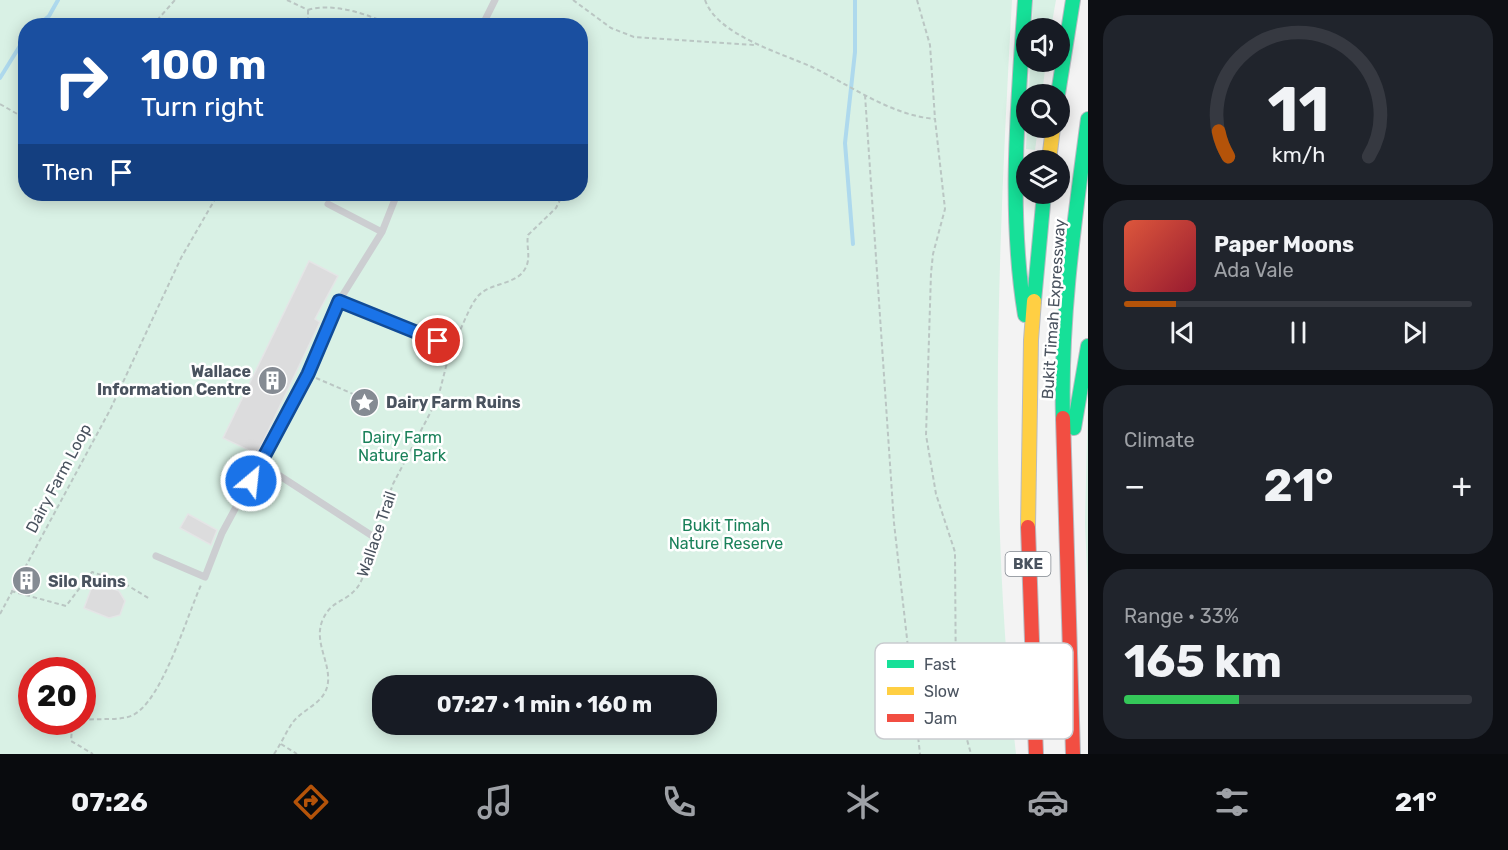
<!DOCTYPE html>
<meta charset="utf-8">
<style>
:root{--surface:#171b24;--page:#20242c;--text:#f1f3f6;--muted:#9ea1a6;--line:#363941;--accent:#b45309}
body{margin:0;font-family:Rubik,sans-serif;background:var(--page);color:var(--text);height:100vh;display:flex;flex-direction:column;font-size:22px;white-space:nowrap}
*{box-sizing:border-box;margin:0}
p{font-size:20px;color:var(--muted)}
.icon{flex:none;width:33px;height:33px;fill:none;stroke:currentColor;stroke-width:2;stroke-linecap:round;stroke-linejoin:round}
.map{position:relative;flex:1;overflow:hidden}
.side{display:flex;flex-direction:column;gap:15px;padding:15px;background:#0d0f14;width:420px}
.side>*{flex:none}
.banner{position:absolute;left:18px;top:18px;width:570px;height:183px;border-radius:24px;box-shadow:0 3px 15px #0003;background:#1a4fa0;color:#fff;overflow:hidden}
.buttons{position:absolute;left:1016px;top:18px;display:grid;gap:12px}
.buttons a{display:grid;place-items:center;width:54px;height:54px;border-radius:50%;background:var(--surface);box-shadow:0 3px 15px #0003;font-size:30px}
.speed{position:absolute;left:18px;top:657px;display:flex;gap:12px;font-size:30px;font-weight:700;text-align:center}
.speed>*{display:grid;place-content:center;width:78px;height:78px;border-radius:50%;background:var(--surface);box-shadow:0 3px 15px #0003;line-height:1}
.speed .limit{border:9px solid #d22;background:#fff;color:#111}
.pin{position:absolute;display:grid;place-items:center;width:51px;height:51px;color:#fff;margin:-26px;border:3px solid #fff;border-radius:50%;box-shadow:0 2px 6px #0007}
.me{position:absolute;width:66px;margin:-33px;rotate:28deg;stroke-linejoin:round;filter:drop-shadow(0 0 4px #0008)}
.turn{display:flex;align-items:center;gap:21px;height:126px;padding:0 24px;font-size:27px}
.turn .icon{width:78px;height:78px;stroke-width:2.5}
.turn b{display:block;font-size:42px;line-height:51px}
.then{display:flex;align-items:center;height:57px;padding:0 24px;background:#0003;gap:12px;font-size:22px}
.big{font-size:45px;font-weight:700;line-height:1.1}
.side .tile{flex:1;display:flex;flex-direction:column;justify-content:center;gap:9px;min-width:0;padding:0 21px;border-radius:24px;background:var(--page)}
.side .dial{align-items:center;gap:0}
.dial svg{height:156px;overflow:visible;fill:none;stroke:var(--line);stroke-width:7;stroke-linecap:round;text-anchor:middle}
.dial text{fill:var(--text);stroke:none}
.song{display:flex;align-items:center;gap:18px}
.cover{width:72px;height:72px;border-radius:9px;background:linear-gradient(135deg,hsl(10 70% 55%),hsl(350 70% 35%))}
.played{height:6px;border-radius:3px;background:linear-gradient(90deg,var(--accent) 15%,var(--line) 15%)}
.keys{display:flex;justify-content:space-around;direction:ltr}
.heat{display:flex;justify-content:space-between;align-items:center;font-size:33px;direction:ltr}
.charge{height:9px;border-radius:4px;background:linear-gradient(90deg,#34c759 33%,var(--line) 0)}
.trip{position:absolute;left:372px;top:675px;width:345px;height:60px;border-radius:24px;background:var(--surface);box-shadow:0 3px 15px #0003;font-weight:700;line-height:60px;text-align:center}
.tab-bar{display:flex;height:96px;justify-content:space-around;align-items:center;background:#090b0e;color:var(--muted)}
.tab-bar .icon{width:42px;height:42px}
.tab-bar .on{color:var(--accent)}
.tab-bar b{font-size:27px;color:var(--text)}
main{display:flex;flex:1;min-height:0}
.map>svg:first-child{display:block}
.green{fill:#d9f1e5;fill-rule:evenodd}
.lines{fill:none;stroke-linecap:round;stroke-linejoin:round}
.stream{stroke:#aed9ed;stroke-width:4}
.building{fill:#dcdcdd;stroke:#e4e5e6;stroke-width:1.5}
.fast-casing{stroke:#b8bbc2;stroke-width:16}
.slow-casing{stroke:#b8bbc2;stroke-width:16}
.jam-casing{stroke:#b8bbc2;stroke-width:16}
.path{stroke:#bac6c3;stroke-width:2;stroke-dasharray:4.5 3;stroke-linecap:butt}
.lane{stroke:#ccced1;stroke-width:7}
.fast{stroke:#16e098;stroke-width:14}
.slow{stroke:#ffcf43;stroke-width:14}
.jam{stroke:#f24e42;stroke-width:14}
.route-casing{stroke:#114b97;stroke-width:15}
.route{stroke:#1a73e8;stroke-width:10}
.labels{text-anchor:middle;stroke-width:5;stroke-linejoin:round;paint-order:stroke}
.shield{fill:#fff;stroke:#80878f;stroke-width:1.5}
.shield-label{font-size:15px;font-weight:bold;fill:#4a535f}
.street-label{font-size:16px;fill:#4a535f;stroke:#fff}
.poi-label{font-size:16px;font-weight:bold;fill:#4a535f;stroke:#fff;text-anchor:start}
.park-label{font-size:16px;fill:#1a815a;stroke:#fff}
.key{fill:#fff;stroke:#c9cbcf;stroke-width:1.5}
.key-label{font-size:16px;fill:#4a535f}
</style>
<main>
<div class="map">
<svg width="1088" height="754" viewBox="0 0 1088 754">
<rect width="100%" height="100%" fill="#f3f3f3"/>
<!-- green -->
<path class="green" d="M0 0H1012C998 250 987 504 1016 754H0ZM26 26H580V194H26ZM32 670H82V722H32ZM382 686H706V724H382Z
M1033 0H1056L1051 28H1032Z
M1030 62H1046L1042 94H1029Z
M1027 128H1038L1035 150 1026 149Z
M1088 394V592L1085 524Z"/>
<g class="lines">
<!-- stream -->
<path class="stream" d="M37 26 49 16 58 0
M0 78 26 36
M853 244 845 143 855 52V0"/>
</g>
<!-- building -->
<path class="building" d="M309 261 338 276 315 319 320 322 257 454 223 438Z
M188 514 217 530 211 545 180 528Z
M21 570 28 574H40L32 590H12L21 579Z
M94 581 119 591 125 601 120 615 109 618 84 608Z"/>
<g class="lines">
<defs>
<path id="fast" d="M1025 0C1018 104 1008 212 1025 315
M1058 94 1073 0
M1034 301 1044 194
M1063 418C1060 318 1075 217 1088 119
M1074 428 1088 346"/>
<path id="slow" d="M1049 160 1053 128
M1028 527 1031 340 1034 301"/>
<path id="jam" d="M1063 418 1073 754
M1028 527 1036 754"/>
</defs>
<!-- fast casing -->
<use href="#fast" class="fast-casing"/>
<!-- slow casing -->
<use href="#slow" class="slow-casing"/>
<!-- jam casing -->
<use href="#jam" class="jam-casing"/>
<!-- path -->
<path class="path" d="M287 0 308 10
M573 0 611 28 634 37 755 45
M705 0C717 35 781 53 812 67 852 86 890 115 935 119
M917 0 930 45 935 119 945 209 933 254 931 273 926 435 936 494 955 552 956 700 971 754
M308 10C331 2 370 14 391 26
M308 10V26
M152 26 175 0
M865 95 894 523 920 754
M0 104 26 119
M457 336C464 324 469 306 479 295 492 282 518 285 526 267 531 257 526 246 528 235L556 208 563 194
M316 378 360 397
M378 527 393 484 438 398 449 355
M11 591 66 606 92 572 122 582 150 599
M0 614 110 410 181 258 218 194
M82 720C97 718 122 721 133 715 162 701 187 616 201 585
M79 722 72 728 71 741 93 754
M281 744 297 754
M274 754C281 744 286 732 293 722 304 708 326 703 328 682 330 661 313 641 323 619 332 600 344 603 356 589 365 579 367 560 371 546"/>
<!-- lane -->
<path class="lane" d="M482 26 495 0
M328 204 382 232
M339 301 452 346
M260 463 374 537
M156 556 205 577 222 533 308 374 339 301 382 232 397 194"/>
<!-- fast -->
<use href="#fast" class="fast"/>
<!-- slow -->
<use href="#slow" class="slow"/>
<!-- jam -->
<use href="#jam" class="jam"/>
</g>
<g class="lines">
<defs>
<path id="route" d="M251 481 308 374 339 301 438 341"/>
</defs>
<!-- route casing -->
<use href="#route" class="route-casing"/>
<!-- route -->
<use href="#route" class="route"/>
</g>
<!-- icons -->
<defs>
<symbol id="building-disc" viewBox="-11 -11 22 22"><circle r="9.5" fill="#858b93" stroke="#fff"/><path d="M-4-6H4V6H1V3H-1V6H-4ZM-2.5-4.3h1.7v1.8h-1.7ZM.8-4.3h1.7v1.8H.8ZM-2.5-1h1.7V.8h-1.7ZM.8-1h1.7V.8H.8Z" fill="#fff"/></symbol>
<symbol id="sight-disc" viewBox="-11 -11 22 22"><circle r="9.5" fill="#858b93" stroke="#fff"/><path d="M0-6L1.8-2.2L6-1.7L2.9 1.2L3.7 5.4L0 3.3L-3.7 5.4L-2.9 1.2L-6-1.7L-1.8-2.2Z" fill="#fff"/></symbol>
</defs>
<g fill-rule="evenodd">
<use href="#building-disc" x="256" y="364" width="33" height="33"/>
<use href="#sight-disc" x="348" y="386" width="33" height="33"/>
<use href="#building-disc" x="10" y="564" width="33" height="33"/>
</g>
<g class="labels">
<!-- shield labels -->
<rect class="shield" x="1005.5" y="552" width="45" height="24" rx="4.5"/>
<g class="shield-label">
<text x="1028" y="569">BKE</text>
</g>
<!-- street labels -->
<g class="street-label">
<text transform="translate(1053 309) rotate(-86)" y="6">Bukit Timah Expressway</text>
<text transform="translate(58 478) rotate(-62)" y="6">Dairy Farm Loop</text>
<text transform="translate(376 534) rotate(-71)" y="6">Wallace Trail</text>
</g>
<!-- poi labels -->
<g class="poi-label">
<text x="251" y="377" text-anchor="end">Wallace<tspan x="251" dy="18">Information Centre</tspan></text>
<text x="386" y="408">Dairy Farm Ruins</text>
<text x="48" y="587">Silo Ruins</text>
</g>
<!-- park labels -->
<g class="park-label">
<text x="402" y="443">Dairy Farm<tspan x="402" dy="18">Nature Park</tspan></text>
<text x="726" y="531">Bukit Timah<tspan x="726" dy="18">Nature Reserve</tspan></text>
</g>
</g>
<!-- legend -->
<rect x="875" y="643" width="198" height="96" rx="9" class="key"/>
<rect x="887" y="660" width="27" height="8" fill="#16e098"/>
<rect x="887" y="687" width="27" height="8" fill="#ffcf43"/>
<rect x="887" y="714" width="27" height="8" fill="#f24e42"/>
<g class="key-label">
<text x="924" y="670">Fast</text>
<text x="924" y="697">Slow</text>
<text x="924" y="724">Jam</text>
</g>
</svg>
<div class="buttons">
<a><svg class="icon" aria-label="sound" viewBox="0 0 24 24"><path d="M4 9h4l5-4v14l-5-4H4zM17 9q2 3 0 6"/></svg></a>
<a><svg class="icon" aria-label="search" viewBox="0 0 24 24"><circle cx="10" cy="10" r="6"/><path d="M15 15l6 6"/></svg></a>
<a><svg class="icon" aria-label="layers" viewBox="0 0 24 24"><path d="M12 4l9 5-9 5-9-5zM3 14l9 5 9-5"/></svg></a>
</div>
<div class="speed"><div class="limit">20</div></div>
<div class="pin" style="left:438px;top:341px;background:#d93025"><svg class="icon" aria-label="arrive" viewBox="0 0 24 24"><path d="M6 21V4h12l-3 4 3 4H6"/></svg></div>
<svg class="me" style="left:251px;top:481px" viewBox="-20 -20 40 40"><circle r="17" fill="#1a73e8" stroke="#fff" stroke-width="3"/><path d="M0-11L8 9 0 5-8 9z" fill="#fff"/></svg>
<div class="trip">07:27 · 1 min · 160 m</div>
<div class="banner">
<div class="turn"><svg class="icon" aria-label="right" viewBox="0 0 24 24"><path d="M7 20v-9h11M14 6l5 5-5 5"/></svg><div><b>100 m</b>Turn right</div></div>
<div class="then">Then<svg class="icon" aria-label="arrive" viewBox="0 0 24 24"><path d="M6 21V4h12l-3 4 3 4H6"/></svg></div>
</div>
</div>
<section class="side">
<div class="tile dial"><svg viewBox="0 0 100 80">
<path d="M14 69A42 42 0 1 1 86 69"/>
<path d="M14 69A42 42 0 0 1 9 56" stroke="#b45309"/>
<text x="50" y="56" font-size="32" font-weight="700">11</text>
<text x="50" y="72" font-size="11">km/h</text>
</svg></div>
<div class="tile">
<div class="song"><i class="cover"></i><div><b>Paper Moons</b><p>Ada Vale</p></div></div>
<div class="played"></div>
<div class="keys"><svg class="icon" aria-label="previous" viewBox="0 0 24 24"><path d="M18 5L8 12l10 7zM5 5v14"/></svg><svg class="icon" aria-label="pause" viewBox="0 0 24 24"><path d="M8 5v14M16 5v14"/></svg><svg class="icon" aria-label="next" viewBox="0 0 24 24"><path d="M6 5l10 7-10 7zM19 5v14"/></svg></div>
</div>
<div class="tile"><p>Climate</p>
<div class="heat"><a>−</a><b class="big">21°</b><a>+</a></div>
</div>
<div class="tile"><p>Range · 33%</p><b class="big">165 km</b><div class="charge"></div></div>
</section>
</main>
<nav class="tab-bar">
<b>07:26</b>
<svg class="icon on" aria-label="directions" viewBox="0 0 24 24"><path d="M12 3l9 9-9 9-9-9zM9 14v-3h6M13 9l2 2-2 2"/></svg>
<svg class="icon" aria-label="music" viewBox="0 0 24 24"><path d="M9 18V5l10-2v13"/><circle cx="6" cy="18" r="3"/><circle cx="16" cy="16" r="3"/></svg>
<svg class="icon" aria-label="phone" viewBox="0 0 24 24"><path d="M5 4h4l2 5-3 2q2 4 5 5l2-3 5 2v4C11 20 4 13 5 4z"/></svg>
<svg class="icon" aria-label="climate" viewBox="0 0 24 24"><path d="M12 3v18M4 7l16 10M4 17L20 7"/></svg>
<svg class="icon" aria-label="car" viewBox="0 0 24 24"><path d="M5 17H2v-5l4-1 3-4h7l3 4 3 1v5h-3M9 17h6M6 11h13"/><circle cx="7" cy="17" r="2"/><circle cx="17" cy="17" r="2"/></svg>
<svg class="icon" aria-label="filters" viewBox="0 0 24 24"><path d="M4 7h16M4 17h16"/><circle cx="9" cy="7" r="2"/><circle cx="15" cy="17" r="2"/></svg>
<b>21°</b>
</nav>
